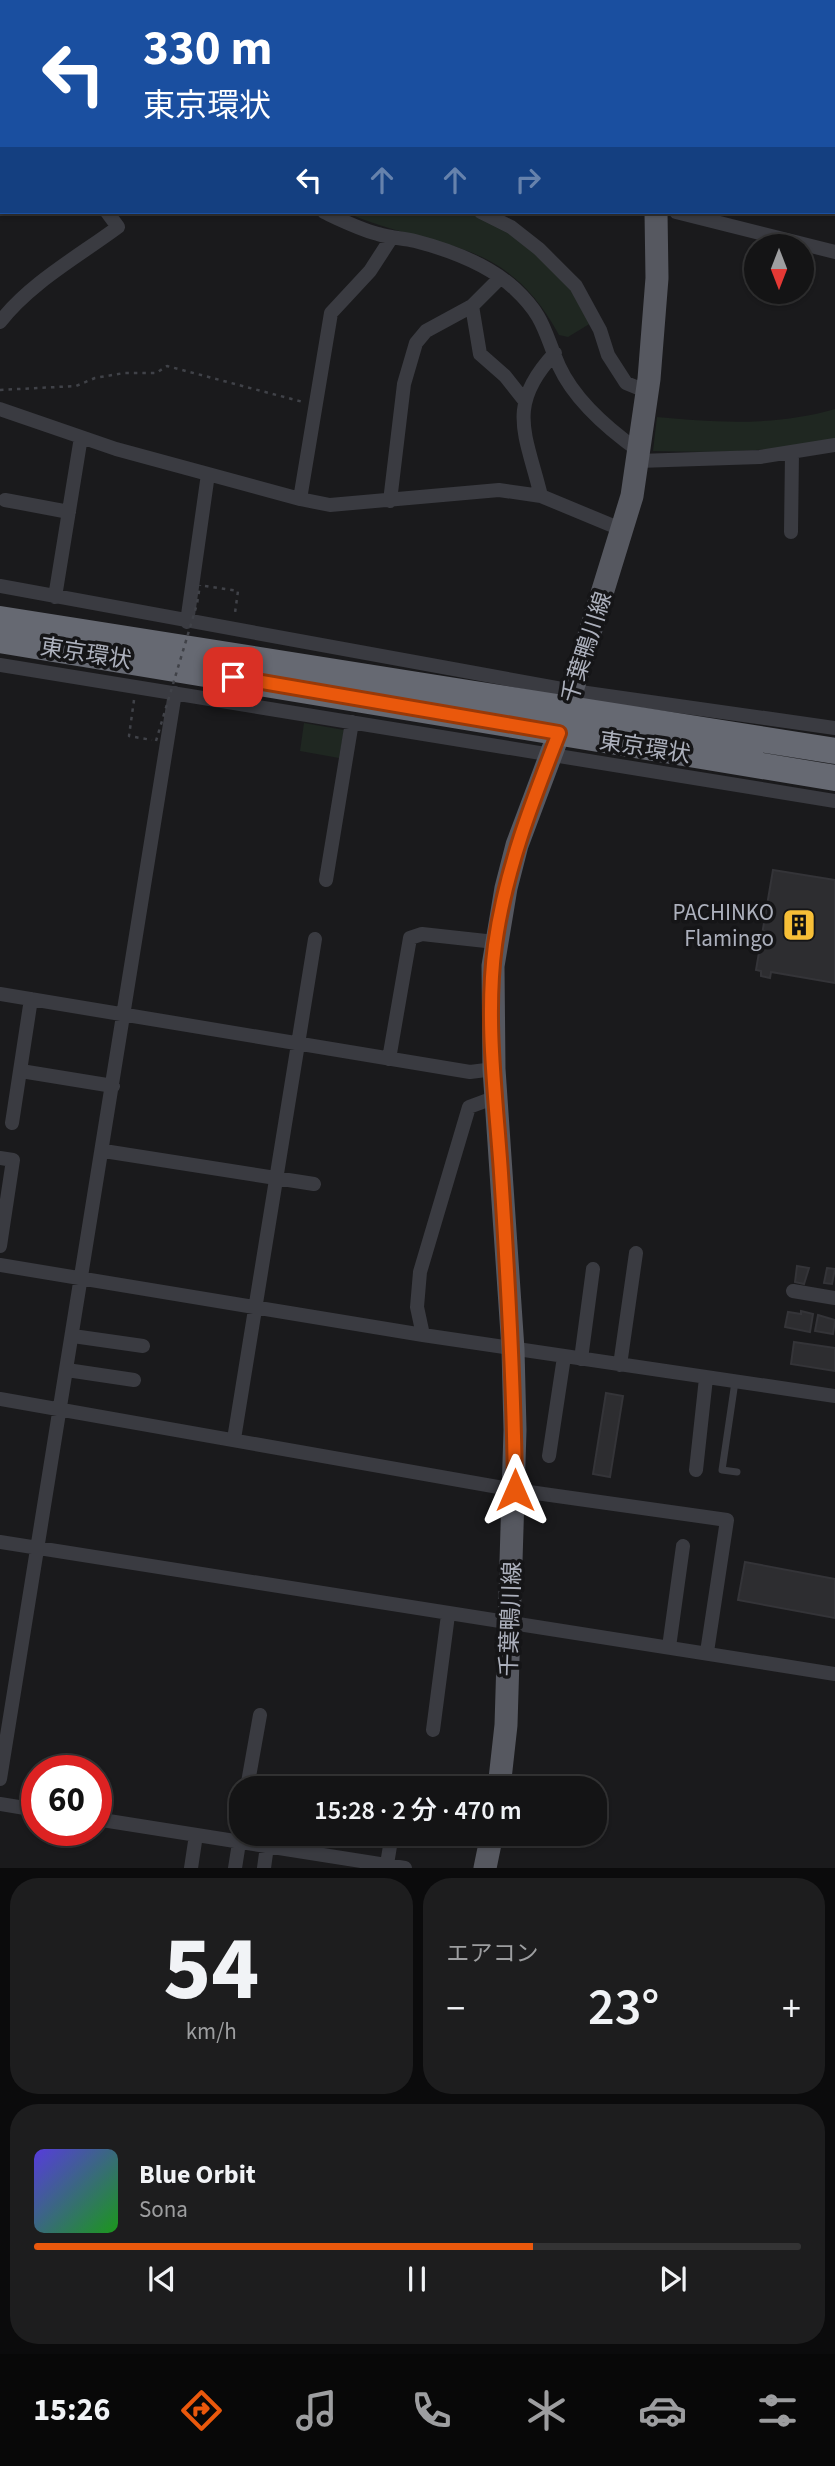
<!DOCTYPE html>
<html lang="ja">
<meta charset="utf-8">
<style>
:root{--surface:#141415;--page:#1d1d1e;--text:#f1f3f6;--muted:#9d9ea0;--line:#333334;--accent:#ea580c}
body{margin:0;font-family:"Source Sans 3","Noto Sans JP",sans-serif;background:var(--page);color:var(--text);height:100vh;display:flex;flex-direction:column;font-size:26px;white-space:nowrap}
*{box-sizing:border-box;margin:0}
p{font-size:23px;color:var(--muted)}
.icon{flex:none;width:38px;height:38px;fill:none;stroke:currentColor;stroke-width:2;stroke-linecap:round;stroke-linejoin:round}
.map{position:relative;height:1868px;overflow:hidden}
.side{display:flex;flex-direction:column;gap:10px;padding:10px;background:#0b0b0c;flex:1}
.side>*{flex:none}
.banner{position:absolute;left:0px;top:0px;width:836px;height:214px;box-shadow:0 2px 5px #0004,0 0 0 2px var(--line);background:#1a4fa0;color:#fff;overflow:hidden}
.needle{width:46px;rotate:180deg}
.buttons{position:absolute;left:744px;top:234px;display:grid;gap:14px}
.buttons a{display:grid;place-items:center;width:70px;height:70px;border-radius:50%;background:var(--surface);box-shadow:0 2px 5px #0004,0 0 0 2px var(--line);font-size:35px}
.speed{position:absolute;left:21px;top:1755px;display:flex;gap:14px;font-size:35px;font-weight:700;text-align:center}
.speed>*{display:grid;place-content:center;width:91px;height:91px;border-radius:50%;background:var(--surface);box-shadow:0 2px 5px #0004,0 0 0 2px var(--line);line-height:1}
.speed .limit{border:10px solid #d22;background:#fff;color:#111}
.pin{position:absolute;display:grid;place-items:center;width:60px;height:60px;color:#fff;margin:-30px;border-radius:14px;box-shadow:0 4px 10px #0006}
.me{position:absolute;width:77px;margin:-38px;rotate:0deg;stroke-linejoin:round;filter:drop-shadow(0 0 5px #0008)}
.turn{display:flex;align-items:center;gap:24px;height:147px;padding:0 28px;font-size:32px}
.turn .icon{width:91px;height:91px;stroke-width:2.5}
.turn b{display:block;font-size:49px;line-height:60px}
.lanes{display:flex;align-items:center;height:66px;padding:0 28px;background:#0003;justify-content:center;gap:35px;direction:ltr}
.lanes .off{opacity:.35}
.big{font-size:52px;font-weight:600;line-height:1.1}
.side .widget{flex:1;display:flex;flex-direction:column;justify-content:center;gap:10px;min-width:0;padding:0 24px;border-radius:28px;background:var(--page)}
.side .dial{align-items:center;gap:0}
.dial b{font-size:91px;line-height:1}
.song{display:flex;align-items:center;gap:21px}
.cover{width:84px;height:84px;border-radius:10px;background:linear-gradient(135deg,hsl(250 70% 55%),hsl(120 70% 35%))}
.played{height:7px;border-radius:4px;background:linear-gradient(90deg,var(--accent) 65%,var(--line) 65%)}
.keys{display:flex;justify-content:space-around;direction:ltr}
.heat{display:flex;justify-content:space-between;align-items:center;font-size:38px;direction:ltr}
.side .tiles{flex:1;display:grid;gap:10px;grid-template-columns:1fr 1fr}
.widget:last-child{grid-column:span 2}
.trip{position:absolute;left:229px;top:1776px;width:378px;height:70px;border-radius:28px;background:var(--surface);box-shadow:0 2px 5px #0004,0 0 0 2px var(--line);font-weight:600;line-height:70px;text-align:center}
.tab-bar{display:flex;height:112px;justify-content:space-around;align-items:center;background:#080808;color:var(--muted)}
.tab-bar .icon{width:49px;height:49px}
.tab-bar .on{color:var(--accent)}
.tab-bar b{font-size:32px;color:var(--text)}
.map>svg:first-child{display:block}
.green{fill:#1f2721}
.building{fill:#2d2d30;stroke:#343438;stroke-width:2}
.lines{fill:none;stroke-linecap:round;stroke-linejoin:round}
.path{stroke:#404248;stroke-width:2.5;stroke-dasharray:3.5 5;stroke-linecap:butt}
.lane{stroke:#3a3b41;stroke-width:7}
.street{stroke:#3a3b41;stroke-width:14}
.primary{stroke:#565860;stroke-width:23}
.highway{stroke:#666972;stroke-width:26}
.path-bridge{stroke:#404248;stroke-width:2.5;stroke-dasharray:3.5 5;stroke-linecap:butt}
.route-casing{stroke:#983908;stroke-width:18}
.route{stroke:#ea580c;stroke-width:12}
.labels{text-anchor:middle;stroke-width:7;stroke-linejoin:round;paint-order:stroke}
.street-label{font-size:23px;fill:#acb0bc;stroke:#151517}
.poi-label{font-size:23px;fill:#acb0bc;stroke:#151517;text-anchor:end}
</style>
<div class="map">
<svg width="835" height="1868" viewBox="0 0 835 1868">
<rect width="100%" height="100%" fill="#1a1a1c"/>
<!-- green -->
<path class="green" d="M345 212H467L490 218 527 244 569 283 591 323 568 337 559 335C504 233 436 252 345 212Z
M835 409V440C774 452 715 453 653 451L657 417C716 423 777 426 835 409Z
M304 723 344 730 339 758 300 751Z"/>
<!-- building -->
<path class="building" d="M773 870 835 880V983L771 972 770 978 761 976V971L756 970Z
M797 1266 809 1268 804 1284 795 1282Z
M827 1268 835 1269 832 1284 824 1283Z
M801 1311 813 1314 810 1332 785 1327 788 1312 801 1314Z
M818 1315 835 1320 833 1334 815 1331Z
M794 1342 835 1348V1371L791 1364Z
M606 1393 623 1396 610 1477 593 1474Z
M745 1562 835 1579V1618L738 1600Z"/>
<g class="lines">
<!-- path -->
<path class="path" d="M0 390 76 386 95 378 124 373H156L167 366 303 402
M205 586 238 591 235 613
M134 700 129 736 152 740"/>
<!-- lane -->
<path class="lane" d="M735 1382 722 1470 737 1472"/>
<!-- street -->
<path class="street" d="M148 0 152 2
M377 0 380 2
M485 0 487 2
M802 0 806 2
M0 2 1 0
M126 2V0
M426 2 427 0
M0 26H2
M0 71H2
M324 212C341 220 359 229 378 234 390 238 403 238 415 241 450 250 488 264 515 289 545 317 544 332 559 366 575 401 608 429 639 451
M481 212 511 227 539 249 576 286 600 330 608 355 626 383 648 392
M676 212 835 252
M472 306 480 354 505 376 524 400
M0 322C30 283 79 256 118 227L107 212
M0 409 116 449 300 499 330 505 499 490 541 496 623 530
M638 461 760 457 835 445
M541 496C526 434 505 406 555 353
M300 499 331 313 370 271 392 237
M5 500 69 512
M390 501 404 384 416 343 426 331 472 306 500 278
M791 532 792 453
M0 586 573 691 835 728
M55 597 81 437
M187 622 208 474
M0 665 835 801
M326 880 352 722
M0 994 470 1072 494 1069
M389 1059 410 938 422 934 495 942
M21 1071 113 1086
M12 1123 31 999
M104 1151 314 1184
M0 1158 13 1160 0 1246
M0 1265 423 1335 835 1396
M793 1291 835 1298
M423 1335 417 1307 420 1272 469 1107 496 1097
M73 1336 143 1346
M581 1359 593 1269
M620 1365 636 1253
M67 1370 134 1380
M0 1399 515 1490 727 1520 707 1652
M234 1439 315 939
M549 1456 564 1357
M696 1470 706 1378
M0 1542 835 1674
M669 1647 683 1546
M433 1730 448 1615
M0 1779 175 693
M247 1788 260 1715
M0 1804 37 1810
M96 1819 405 1868
M387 1864 392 1834
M191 1868 196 1835
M235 1868 242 1824
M264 1868 267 1846"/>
<!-- primary -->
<path class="primary" d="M709 2 710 0
M499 1788 506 1725 515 1430 513 1349 494 1069 493 966 506 888 517 845 559 733 632 496 649 379 657 278 656 212
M485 1868 492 1834"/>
<!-- highway -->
<path class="highway" d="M0 619 835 751
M0 640 835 778"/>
<!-- path-bridge -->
<path class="path-bridge" d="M156 741 197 604 200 585"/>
</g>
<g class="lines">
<defs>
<path id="route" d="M233 677 559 733C532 802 505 871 495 945 485 1020 496 1098 501 1173 508 1279 514 1384 515 1490"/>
</defs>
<!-- route casing -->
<use href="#route" class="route-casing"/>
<!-- route -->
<use href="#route" class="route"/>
</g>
<!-- icons -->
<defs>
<symbol id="building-square" viewBox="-11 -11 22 22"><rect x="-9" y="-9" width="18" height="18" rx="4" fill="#f7bf37" stroke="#151517"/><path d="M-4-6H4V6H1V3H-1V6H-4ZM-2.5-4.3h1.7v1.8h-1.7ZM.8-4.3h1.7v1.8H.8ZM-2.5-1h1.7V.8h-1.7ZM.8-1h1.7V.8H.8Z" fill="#111"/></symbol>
</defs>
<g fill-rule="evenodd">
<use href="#building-square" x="780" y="906" width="38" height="38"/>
</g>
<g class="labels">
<!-- street labels -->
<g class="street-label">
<text transform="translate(586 647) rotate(-72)" y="8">千葉鴨川線</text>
<text transform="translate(86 653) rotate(9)" y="8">東京環状</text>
<text transform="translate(645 747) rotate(9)" y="8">東京環状</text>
<text transform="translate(510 1619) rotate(-88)" y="8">千葉鴨川線</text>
</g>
<!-- poi labels -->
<g class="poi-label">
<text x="774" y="920">PACHINKO<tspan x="774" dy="26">Flamingo</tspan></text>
</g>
</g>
</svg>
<div class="buttons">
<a><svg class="needle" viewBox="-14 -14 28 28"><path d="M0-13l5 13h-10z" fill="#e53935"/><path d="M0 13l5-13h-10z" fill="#9d9ea0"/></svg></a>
</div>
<div class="speed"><div class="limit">60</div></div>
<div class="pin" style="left:233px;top:677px;background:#d93025"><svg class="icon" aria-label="arrive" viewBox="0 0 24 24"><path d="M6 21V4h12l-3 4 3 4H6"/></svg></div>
<svg class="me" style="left:515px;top:1490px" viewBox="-20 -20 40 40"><path d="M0-17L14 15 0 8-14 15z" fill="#ea580c" stroke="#fff" stroke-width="4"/></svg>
<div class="trip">15:28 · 2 分 · 470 m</div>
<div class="banner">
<div class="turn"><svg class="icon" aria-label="left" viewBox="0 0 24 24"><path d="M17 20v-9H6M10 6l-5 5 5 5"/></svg><div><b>330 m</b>東京環状</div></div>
<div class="lanes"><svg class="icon" aria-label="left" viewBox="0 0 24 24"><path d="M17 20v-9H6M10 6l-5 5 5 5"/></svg><svg class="icon off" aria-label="ahead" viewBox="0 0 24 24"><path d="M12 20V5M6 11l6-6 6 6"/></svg><svg class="icon off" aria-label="ahead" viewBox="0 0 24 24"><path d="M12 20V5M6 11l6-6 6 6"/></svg><svg class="icon off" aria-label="right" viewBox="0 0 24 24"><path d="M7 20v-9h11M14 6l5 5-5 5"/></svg></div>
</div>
</div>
<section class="side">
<div class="tiles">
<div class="widget dial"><b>54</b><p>km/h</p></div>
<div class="widget"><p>エアコン</p>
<div class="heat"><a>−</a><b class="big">23°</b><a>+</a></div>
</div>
<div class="widget">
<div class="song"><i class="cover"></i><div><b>Blue Orbit</b><p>Sona</p></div></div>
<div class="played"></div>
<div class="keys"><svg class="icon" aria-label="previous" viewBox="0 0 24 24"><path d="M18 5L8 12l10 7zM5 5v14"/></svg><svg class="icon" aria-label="pause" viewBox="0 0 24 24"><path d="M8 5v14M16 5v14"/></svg><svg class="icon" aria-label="next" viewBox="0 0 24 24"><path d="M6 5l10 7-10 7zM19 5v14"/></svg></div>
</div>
</div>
</section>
<nav class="tab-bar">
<b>15:26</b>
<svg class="icon on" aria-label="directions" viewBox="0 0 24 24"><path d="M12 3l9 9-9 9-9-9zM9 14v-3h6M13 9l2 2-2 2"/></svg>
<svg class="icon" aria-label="music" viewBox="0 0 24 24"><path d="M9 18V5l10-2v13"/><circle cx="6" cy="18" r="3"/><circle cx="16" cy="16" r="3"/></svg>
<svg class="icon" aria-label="phone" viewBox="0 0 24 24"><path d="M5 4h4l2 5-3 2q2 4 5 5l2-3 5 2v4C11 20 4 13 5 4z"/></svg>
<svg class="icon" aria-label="climate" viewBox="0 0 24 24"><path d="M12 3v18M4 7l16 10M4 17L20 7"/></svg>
<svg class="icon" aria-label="car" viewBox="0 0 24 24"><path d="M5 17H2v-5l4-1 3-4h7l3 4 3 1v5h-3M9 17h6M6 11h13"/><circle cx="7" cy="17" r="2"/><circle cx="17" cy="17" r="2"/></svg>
<svg class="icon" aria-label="filters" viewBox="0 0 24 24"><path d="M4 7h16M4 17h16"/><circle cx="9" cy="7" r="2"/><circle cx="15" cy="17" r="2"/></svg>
</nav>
